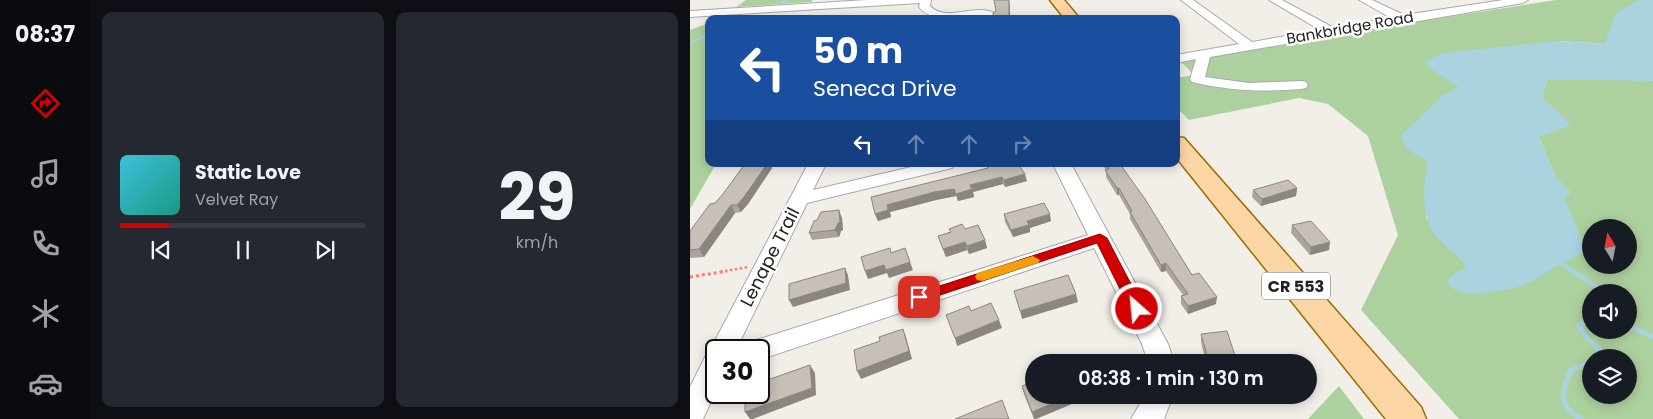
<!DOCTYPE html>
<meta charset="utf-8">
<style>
:root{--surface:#171b24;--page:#242831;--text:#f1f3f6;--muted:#9ea1a6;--line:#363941;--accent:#d40000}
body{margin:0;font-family:Poppins,sans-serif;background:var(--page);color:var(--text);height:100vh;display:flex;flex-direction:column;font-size:19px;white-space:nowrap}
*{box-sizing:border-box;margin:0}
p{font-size:16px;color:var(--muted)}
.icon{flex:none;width:28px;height:28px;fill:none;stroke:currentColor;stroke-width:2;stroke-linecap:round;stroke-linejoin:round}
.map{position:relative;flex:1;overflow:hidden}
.side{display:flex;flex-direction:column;gap:12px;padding:12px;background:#0d0f14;width:600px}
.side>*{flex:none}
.banner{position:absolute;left:15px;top:15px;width:475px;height:152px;border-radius:10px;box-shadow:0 2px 12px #0003;background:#1a4fa0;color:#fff;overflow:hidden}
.needle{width:32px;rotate:350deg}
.buttons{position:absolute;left:892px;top:219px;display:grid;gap:10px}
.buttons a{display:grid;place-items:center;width:55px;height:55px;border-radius:50%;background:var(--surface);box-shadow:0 2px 12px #0003;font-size:25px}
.speed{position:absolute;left:15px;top:339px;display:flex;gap:10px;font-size:25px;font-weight:700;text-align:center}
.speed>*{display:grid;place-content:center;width:65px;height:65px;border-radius:50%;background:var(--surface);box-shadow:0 2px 12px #0003;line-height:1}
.speed .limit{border:2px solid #111;border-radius:8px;background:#fff;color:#111}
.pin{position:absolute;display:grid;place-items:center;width:42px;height:42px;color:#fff;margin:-21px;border-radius:10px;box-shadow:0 2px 8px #0006}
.me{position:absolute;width:55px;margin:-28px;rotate:333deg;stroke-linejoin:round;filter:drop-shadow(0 0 4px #0008)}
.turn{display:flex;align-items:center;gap:18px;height:105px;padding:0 25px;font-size:22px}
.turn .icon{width:65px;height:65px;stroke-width:2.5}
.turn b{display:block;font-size:35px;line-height:42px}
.lanes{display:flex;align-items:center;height:48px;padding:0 25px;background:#0003;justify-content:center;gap:25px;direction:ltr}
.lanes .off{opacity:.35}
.side .tile{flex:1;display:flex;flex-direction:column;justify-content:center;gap:8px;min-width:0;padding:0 18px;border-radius:10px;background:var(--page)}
.side .dial{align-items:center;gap:0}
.dial b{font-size:65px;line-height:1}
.song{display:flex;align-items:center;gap:15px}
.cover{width:60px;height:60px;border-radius:8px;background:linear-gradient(135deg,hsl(190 70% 55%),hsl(170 70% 35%))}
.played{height:5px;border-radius:2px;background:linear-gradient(90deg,var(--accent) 20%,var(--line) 20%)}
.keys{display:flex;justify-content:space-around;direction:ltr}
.side .tiles{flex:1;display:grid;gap:12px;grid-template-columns:repeat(2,1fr)}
.trip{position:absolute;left:335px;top:354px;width:292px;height:50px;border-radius:25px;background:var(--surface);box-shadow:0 2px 12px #0003;font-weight:600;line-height:50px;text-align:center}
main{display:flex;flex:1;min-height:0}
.dock{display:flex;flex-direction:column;width:90px;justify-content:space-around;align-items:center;background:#090b0e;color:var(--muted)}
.dock .icon{width:35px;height:35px}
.dock .selected{color:var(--accent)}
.dock b{font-size:22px;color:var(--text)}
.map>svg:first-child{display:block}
.forest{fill:#add19e;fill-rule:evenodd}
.water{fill:#aad3df}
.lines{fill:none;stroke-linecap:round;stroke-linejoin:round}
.stream-far2{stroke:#aad3df;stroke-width:2.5}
.stream-far1{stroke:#aad3df;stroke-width:4}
.stream{stroke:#aad3df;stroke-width:5}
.minor-casing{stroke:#a9a9a9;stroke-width:2}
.major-casing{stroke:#a06b00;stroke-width:3}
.path-far1{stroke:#fa8072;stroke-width:2.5;stroke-dasharray:2.5 2.5;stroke-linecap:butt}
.path{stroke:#fa8072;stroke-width:3;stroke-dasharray:3 3;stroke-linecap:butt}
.minor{fill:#fff;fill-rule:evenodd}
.major{fill:#fcd6a4;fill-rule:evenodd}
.wall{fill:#aba49e}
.shaded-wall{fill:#8b8681}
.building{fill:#c7bfb8;stroke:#8b8681}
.route{fill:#d40000;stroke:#8a0000}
.slow{fill:#f59e0b}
.labels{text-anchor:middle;stroke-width:5;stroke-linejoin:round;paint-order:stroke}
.far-street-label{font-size:15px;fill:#222;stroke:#fff}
.shield{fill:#fff;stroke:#646464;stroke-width:1}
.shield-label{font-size:16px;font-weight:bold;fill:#222}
.street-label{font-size:18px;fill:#222;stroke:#fff}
</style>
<main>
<nav class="dock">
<b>08:37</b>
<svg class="icon selected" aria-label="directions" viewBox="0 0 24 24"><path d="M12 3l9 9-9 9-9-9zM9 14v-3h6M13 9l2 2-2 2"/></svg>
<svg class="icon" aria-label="music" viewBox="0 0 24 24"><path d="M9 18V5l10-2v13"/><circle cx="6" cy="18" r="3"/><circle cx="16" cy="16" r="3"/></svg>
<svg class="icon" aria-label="phone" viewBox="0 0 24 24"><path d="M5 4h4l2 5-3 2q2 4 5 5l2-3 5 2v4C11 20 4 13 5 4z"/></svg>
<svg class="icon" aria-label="climate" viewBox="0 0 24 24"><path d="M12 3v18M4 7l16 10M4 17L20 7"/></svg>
<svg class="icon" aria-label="car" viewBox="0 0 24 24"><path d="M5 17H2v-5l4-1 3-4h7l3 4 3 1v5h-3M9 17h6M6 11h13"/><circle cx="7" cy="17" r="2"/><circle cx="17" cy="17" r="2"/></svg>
</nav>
<section class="side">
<div class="tiles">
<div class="tile">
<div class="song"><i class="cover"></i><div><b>Static Love</b><p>Velvet Ray</p></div></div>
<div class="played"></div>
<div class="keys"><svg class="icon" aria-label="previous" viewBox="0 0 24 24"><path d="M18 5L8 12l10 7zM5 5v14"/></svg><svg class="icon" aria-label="pause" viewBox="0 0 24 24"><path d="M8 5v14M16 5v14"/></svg><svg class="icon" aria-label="next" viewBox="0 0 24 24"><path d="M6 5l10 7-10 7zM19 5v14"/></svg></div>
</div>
<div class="tile dial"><b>29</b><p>km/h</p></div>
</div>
</section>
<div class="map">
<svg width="963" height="419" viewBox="0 0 963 419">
<rect width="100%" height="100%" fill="#f2efe9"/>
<!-- forest -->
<path class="forest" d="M56 0H123L121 2 46 7Z
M866 0H950L928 13 916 44 869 41 752 96 738 162 736 219 895 250 849 137 852 97 857 79 963 80V419H769L671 310 708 235 678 136 638 104 609 98 499 120 486 107V78L504 75 491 62 635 36ZM901 228H939V265H901ZM901 292H939V330H901ZM901 358H939V395H901Z
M19 23V164H26L0 209V30Z
M649 386 674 419H618Z"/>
<!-- water -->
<path class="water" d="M950 0H963V81L857 79 852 97 880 123 876 127 849 137 865 176 880 191V194L874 198 892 241 897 246 896 249C889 256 878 260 869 265 859 270 849 278 838 283 822 290 767 303 757 282L761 277 775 267V264C765 253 753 245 744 234 731 217 733 181 738 162 728 154 713 150 711 136L752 96 769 87 737 66 736 62 752 53 869 41 915 44 924 18 928 12Z"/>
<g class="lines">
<!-- stream-far2 -->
<path class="stream-far2" d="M90 4 97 0
M56 19 63 16
M0 43 19 35"/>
<!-- stream-far1 -->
<path class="stream-far1" d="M867 261 884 272"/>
<!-- stream -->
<path class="stream" d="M882 271 915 292
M901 319 889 325 895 336 911 351 909 358
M939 326 963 337
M891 419C867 406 872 393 880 371L901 361"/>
<defs>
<path id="minor" d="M177 0H241L240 6C257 23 285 3 304 13L306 19H294V17C274 19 243 25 229 7L230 3 0 17V11Z
M491 0H503L562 42 630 30 579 0H592L644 28 701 18 669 0H682L714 15 813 0H838L833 3 520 57 515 77 559 83 611 81 616 82 618 85 616 88 611 89C573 92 539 91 502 82L500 79 506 59 486 63V55L549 44Z
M118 164H136L123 190 234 164H265L262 168 117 203 46 350H26V391L13 419H0V387L16 355 22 354 20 350Z
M363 164H381L478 344 484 362H458L452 344 404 248 69 360V350H53L57 343 398 235Z
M455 395H483L474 419H441Z"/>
<path id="major" d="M360 0H374L390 19H375Z
M486 137 494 138 731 407 736 419H696L486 157Z"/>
</defs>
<!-- minor casing -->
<use href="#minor" class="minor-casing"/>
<!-- major casing -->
<use href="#major" class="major-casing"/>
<!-- path-far1 -->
<path class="path-far1" d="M30 272 58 267"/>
<!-- path -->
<path class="path" d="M0 277 37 271"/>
<!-- minor -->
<use href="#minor" class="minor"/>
<!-- major -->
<use href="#major" class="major"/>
</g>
<!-- wall -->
<path class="wall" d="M55 164H81L82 168 58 204 51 212 45 213 14 257 0 258V231L33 194Z
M412 164H430L502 275 526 304 498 314 491 304V296L493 295 476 271 471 272 440 219V214L429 195H427L416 177V170Z
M297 166H318L337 181 315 187 313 184 283 192 284 197 268 201 266 196 246 200 200 212 201 217 188 221 185 214 297 168Z
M607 188 606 196 571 206 562 197 563 190Z
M314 214 361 221 340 228V232L323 237 315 222Z
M152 218 153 230 151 231 149 237 122 240 119 233Z
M602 225 639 250 620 255 601 233Z
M259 229H275L295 240 297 248 279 254 277 250 256 257 248 236 260 232Z
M511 334 547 362H516L511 342Z
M332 386 344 395H403L346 419H344L334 394Z"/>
<!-- shaded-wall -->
<path class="shaded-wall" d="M319 0 320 6V19H303Z
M75 164H81L82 168 58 204 51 212 47 205Z
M169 164H183V165L170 167Z
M335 174 337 181 315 187 314 180Z
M312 177 313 184 283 192 284 197 268 201 266 194 280 185Z
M427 188H429V195H427Z
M607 188 606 196 571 206 572 199Z
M264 189 266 196 246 200 200 212 201 217 188 221 185 214 197 205 244 192Z
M41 205 45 213 14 257 9 249Z
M149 210 152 218 153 230 151 231 149 237 145 230Z
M360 214 361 221 340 228V232L323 237 321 230 337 221Z
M295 240 297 248 279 254 277 246Z
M275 242 277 250 256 257 253 249Z
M640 242 639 250 620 255 621 247Z
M215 248 223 270 199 278 197 273 178 279 175 271Z
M476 263V271L471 272V265Z
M155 268 158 275 160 290 103 307 99 300Z
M386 294 388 302 332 319 330 311Z
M527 297 526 304 498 314V306Z
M309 320 312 328 267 346 265 338Z
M213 329 216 337 222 359 171 379 167 371Z
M120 365 125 373 126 395 63 419H60L55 412Z
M383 395H403L346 419H344L342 412Z"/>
<!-- building -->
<path class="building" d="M304 0H319V17L303 18V13L306 11Z
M55 164H77L54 197 47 205H41L9 249 0 250V231L20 204 25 203 33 194Z
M306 164H316L318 166 328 164 335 174 314 180 312 177 280 185 282 189 266 194 264 189 244 192 197 205 198 210 185 214 181 197 298 168 297 166Z
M416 164H430L455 199 502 275 509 273 527 297 498 306 491 296 498 294 476 263 471 265 440 212 442 211 429 188H427L415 170 419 169Z
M598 180 607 188 572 199 563 190Z
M354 203 360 214 337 221 339 225 321 230 314 214Z
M149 210 150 223H148L145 230 119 233 124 221 127 220 131 212Z
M621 221 640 242 621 247 602 225Z
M272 224 275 229 288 225 295 240 277 246 275 242 253 249 248 236 261 232 259 229Z
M200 248 201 253 215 248 220 262 196 270 194 265 175 271 171 257Z
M155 268 156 283 99 300V284Z
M378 275 386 294 330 311 324 291Z
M301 303 309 320 265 338 256 315 279 306 281 311Z
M213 329 219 351 167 371 164 350 190 341 189 337Z
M537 331 547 362H519L511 334Z
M120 365 122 388 55 412V392H69V383Z
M344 382V395H383L342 412 332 386Z
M312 400 319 419H265Z"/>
<!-- route -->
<path class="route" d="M410 234 417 238 454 309 452 313 447 314 442 313 407 243 229 302 225 300 223 297 225 294Z"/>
<!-- slow -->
<path class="slow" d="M343 256 350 260 348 263 292 281 287 280 285 277 287 273Z"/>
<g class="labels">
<!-- far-street labels -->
<g class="far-street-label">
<text transform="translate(660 28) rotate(-10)" y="5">Bankbridge Road</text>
</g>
<!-- shield labels -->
<rect class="shield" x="572" y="272.5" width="68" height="27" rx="4"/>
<g class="shield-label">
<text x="606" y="292">CR 553</text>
</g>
<!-- street labels -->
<g class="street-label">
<text transform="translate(80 257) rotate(-63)" y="6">Lenape Trail</text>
</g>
</g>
</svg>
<div class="buttons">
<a><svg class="needle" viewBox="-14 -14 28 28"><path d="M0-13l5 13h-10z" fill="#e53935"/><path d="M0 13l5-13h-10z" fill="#9ea1a6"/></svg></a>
<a><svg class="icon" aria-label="sound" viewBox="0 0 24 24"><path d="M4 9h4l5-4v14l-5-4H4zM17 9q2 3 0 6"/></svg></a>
<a><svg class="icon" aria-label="layers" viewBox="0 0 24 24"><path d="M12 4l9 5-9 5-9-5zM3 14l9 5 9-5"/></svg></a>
</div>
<div class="speed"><div class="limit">30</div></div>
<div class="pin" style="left:229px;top:297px;background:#d93025"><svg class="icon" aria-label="arrive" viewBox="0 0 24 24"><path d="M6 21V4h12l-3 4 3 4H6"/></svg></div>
<svg class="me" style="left:447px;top:309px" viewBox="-20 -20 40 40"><circle r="17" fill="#d40000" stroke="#fff" stroke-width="3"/><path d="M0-11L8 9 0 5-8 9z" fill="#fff"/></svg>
<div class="trip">08:38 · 1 min · 130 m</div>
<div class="banner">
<div class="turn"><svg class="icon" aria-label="left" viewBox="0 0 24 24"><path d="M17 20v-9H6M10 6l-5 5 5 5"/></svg><div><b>50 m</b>Seneca Drive</div></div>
<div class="lanes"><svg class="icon" aria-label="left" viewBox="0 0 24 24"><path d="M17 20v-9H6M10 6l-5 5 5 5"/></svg><svg class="icon off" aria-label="ahead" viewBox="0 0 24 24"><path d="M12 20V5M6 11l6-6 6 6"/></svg><svg class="icon off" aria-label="ahead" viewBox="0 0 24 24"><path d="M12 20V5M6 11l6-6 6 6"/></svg><svg class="icon off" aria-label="right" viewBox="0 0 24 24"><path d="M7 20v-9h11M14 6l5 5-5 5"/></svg></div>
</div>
</div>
</main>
